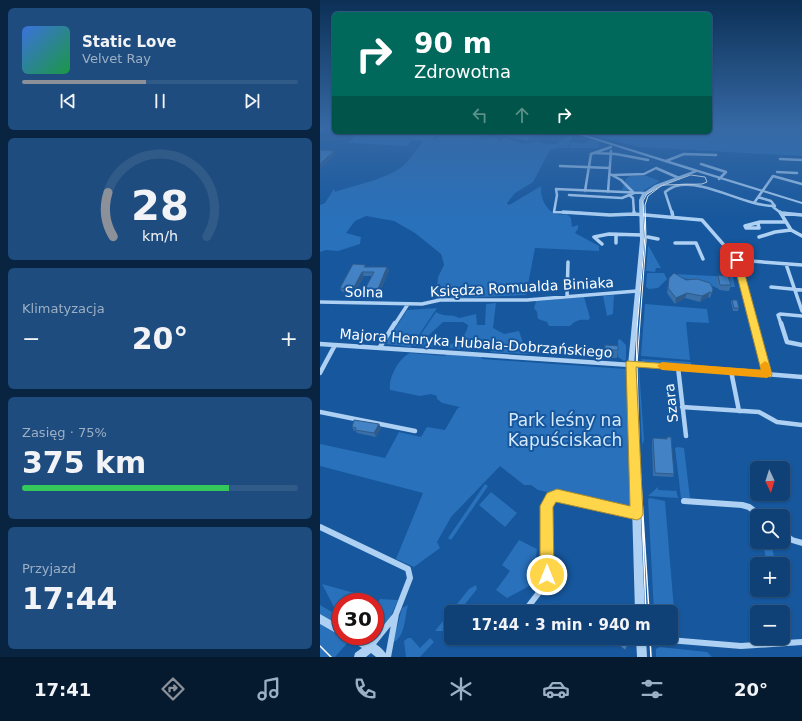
<!DOCTYPE html>
<html lang="pl">
<meta charset="utf-8">
<style>
:root{--surface:#104176;--page:#1e4c7e;--text:#f1f3f6;--muted:#9cafc5;--line:#305a88;--accent:#8c9099}
body{margin:0;font-family:"DejaVu Sans",sans-serif;background:var(--page);color:var(--text);height:100vh;display:flex;flex-direction:column;font-size:15px;white-space:nowrap}
*{box-sizing:border-box;margin:0}
p{font-size:13px;color:var(--muted)}
.icon{flex:none;width:22px;height:22px;fill:none;stroke:currentColor;stroke-width:2;stroke-linecap:round;stroke-linejoin:round}
.map{position:relative;flex:1;overflow:hidden}
.panel{display:flex;flex-direction:column;gap:8px;padding:8px;background:#092441;width:320px}
.panel>*{flex:none}
.top-card{position:absolute;left:12px;top:12px;width:380px;height:122px;border-radius:6px;box-shadow:0 1px 3px #0004,0 0 0 1px var(--line);background:#00695c;color:#fff;overflow:hidden}
.needle{width:26px;rotate:176deg}
.fabs{position:absolute;left:430px;top:461px;display:grid;gap:8px}
.fabs a{display:grid;place-items:center;width:40px;height:40px;border-radius:6px;background:var(--surface);box-shadow:0 1px 3px #0004,0 0 0 1px var(--line);font-size:20px}
.speed{position:absolute;left:12px;top:593px;display:flex;gap:8px;font-size:20px;font-weight:700;text-align:center}
.speed>*{display:grid;place-content:center;width:52px;height:52px;border-radius:50%;background:var(--surface);box-shadow:0 1px 3px #0004,0 0 0 1px var(--line);line-height:1}
.speed .limit{border:6px solid #d22;background:#fff;color:#111}
.pin{position:absolute;display:grid;place-items:center;width:34px;height:34px;color:#fff;margin:-17px;border-radius:8px;box-shadow:0 2px 6px #0006}
.me{position:absolute;width:44px;margin:-22px;rotate:0deg;stroke-linejoin:round;filter:drop-shadow(0 0 3px #0008)}
.turn{display:flex;align-items:center;gap:14px;height:84px;padding:0 16px;font-size:18px}
.turn .icon{width:52px;height:52px;stroke-width:2.5}
.turn b{display:block;font-size:28px;line-height:34px}
.lanes{display:flex;align-items:center;height:38px;padding:0 16px;background:#0003;justify-content:center;gap:20px;direction:ltr}
.lanes .off{opacity:.35}
.big{font-size:30px;font-weight:800;line-height:1.1}
.panel .tile{flex:1;display:flex;flex-direction:column;justify-content:center;gap:6px;min-width:0;padding:0 14px;border-radius:6px;background:var(--page)}
.panel .dial{align-items:center;gap:0}
.dial svg{height:104px;overflow:visible;fill:none;stroke:var(--line);stroke-width:7;stroke-linecap:round;text-anchor:middle}
.dial text{fill:var(--text);stroke:none}
.song{display:flex;align-items:center;gap:12px}
.cover{width:48px;height:48px;border-radius:6px;background:linear-gradient(135deg,hsl(220 70% 55%),hsl(140 70% 35%))}
.played{height:4px;border-radius:2px;background:linear-gradient(90deg,var(--accent) 45%,var(--line) 45%)}
.keys{display:flex;justify-content:space-around;direction:ltr}
.heat{display:flex;justify-content:space-between;align-items:center;font-size:22px;direction:ltr}
.charge{height:6px;border-radius:3px;background:linear-gradient(90deg,#34c759 75%,var(--line) 0)}
.trip{position:absolute;left:124px;top:605px;width:234px;height:40px;border-radius:6px;background:var(--surface);box-shadow:0 1px 3px #0004,0 0 0 1px var(--line);font-weight:800;line-height:40px;text-align:center}
.tabs{display:flex;height:64px;justify-content:space-around;align-items:center;background:#061a2f;color:var(--muted)}
.tabs .icon{width:28px;height:28px}
.tabs .selected{color:var(--accent)}
.tabs b{font-size:18px;color:var(--text)}
main{display:flex;flex:1;min-height:0}
.map>svg:first-child{display:block}
.green{fill:#2971bb}
.lines{fill:none;stroke-linecap:round;stroke-linejoin:round}
.minor-far3{stroke:#add0f3;stroke-width:2.5}
.minor-far2{stroke:#add0f3;stroke-width:3.5}
.minor-far1{stroke:#add0f3;stroke-width:4.5}
.minor{stroke:#add0f3;stroke-width:6}
.tertiary{fill:#add0f3;fill-rule:evenodd}
.tram-far1{stroke:#fff;stroke-width:1}
.tram{stroke:#fff;stroke-width:1.5}
.wall{fill:#3a70a9}
.shaded-wall{fill:#2f5b8a}
.building{fill:#4382c5;stroke:#2f5b8a}
.route{fill:#ffd54a;stroke:#a68a30}
.slow{fill:#f59e0b}
.labels{text-anchor:middle;stroke-width:4;stroke-linejoin:round;paint-order:stroke}
.street-label{font-size:14px;fill:#fff;stroke:#16579d}
.near-park-label{font-size:17px;fill:#d5e9fd;stroke:#16579d}
</style>
<main>
<section class="panel">
<div class="tile">
<div class="song"><i class="cover"></i><div><b>Static Love</b><p>Velvet Ray</p></div></div>
<div class="played"></div>
<div class="keys"><svg class="icon" aria-label="previous" viewBox="0 0 24 24"><path d="M18 5L8 12l10 7zM5 5v14"/></svg><svg class="icon" aria-label="pause" viewBox="0 0 24 24"><path d="M8 5v14M16 5v14"/></svg><svg class="icon" aria-label="next" viewBox="0 0 24 24"><path d="M6 5l10 7-10 7zM19 5v14"/></svg></div>
</div>
<div class="tile dial"><svg viewBox="0 0 100 80">
<path d="M14 69A42 42 0 1 1 86 69"/>
<path d="M14 69A42 42 0 0 1 10 35" stroke="#8c9099"/>
<text x="50" y="56" font-size="32" font-weight="700">28</text>
<text x="50" y="72" font-size="11">km/h</text>
</svg></div>
<div class="tile"><p>Klimatyzacja</p>
<div class="heat"><a>−</a><b class="big">20°</b><a>+</a></div>
</div>
<div class="tile"><p>Zasięg · 75%</p><b class="big">375 km</b><div class="charge"></div></div>
<div class="tile"><p>Przyjazd</p><b class="big">17:44</b></div>
</section>
<div class="map">
<svg width="482" height="657" viewBox="0 0 482 657">
<rect width="100%" height="100%" fill="#16579d"/>
<!-- green -->
<path class="green" d="M390 128H482V156L318 147 261 132H390Z
M33 132H118L112 139 116 140 122 132H170L158 138 166 140 171 137 180 141 184 138 203 144 218 141 225 144H236L248 136H252L248 147H250L251 142 265 143 271 139 281 142 278 144 280 147 278 148H238L230 150 213 182 195 193 187 203 188 205 191 204 221 186C220 202 230 218 247 214L251 218 252 227 258 225V229L255 233 279 246V251L215 248 206 295 116 299 118 277 124 265 122 257 121 254 95 233 74 221 46 216 35 221 26 233 41 237 40 244 18 251 6 250 0 252V205L5 203 14 189 15 192C37 184 66 180 84 165 91 158 97 149 103 141L92 140 87 146 28 143 35 136 38 135H30Z
M310 176H327L340 181 323 191 302 190 306 179Z
M328 245 341 268H336L335 272 326 271Z
M327 273H344L347 279 338 288 329 289 326 287Z
M355 274 413 277 415 287H408L409 291C394 290 392 283 379 280 367 277 367 282 355 274Z
M294 295 293 314 287 316 283 296Z
M264 297 270 318 268 320C260 319 256 320 250 326H229L227 322 218 319 217 312 214 308 216 301Z
M176 303 173 328 184 334 199 331 204 345 215 349 213 353 205 354 169 352 175 350 177 344 166 343 165 339 156 341 155 350 127 348 125 347C135 342 146 339 148 325L143 322H123L109 335 108 337 116 339 120 347 93 346 116 312C126 318 130 313 139 318L156 314 157 325H165L166 304Z
M325 304 387 309 389 323 366 322 370 360 321 356Z
M117 308 91 347 67 344 68 340 87 310Z
M300 339 306 345V360L304 361 298 357V340Z
M90 353 125 356 127 354 161 357 162 359 306 369 311 511 218 490 211 485H204L180 466 131 517 117 542 120 548 94 567 76 559 103 493 0 466V444L65 458 79 432 101 437 107 427 125 430 137 409 140 407 122 403 117 399V396L111 394 100 396 70 390C68 378 79 358 90 353Z
M321 359 371 362V366L323 363Z
M318 365 321 366 319 368 324 440 322 445 324 481Z
M358 447 364 448 370 498H361L355 448Z
M165 484 168 486 131 540 128 538Z
M355 485 358 498 328 496 338 487V490L356 491Z
M171 492 197 513 185 527 159 505Z
M330 498 345 501 355 622 351 621V612H334L328 499Z
M199 540 217 549 213 584 187 598 176 590 190 571 182 565Z
M443 543 451 544 456 564H447Z
M2 584 56 599V600L55 603 21 602V612L15 609Z
M156 585 157 589 141 609 137 604 149 589Z
M60 599 78 600 69 620 60 632 55 629V607Z
M0 605 21 617V623L19 625 0 614Z
M88 605C85 615 85 639 73 642L82 608Z
M135 606 140 611 131 612V621L123 631H115Z
M0 624 29 641 15 657H0Z
M88 638H91L100 648 110 638 114 642 100 657H86L84 641Z
M340 647 387 652 392 657H336V649Z"/>
<g class="lines">
<!-- minor-far3 -->
<path class="minor-far3" d="M0 130 2 128
M275 153 296 154 328 160
M460 159 482 160
M346 161 364 154 396 155
M381 164 406 172 399 179
M240 166 290 168
M457 172 477 173
M293 175 324 174 336 168 359 178
M265 191 271 154 291 147
M288 192 291 151
M249 195 302 198 314 193 301 180 290 174
M309 195 313 198 314 213
M434 203 453 176 482 184
M453 207 461 213
M261 213 234 212 237 195 236 189 325 193
M352 213 345 192C348 190 352 187 356 186 386 179 423 206 455 206L451 201 438 197
M461 213H466"/>
<!-- minor-far2 -->
<path class="minor-far2" d="M243 212 290 215 314 214 382 220 417 260 482 265
M314 212V214
M352 212 353 217
M460 212 471 230 482 236
M461 213 482 215
M438 224 439 228H426L425 226 440 222H466
M296 234V243
M328 237 338 239
M439 237 455 232 471 230
M355 243H376L383 259
M282 244 274 237 289 234 322 235
M417 260 434 324
M466 264 482 311
M451 287 482 290
M247 297 248 262
M0 302 102 304 120 300H207L317 291
M75 324 88 304
M461 324 458 315 460 314 482 316"/>
<!-- minor-far1 -->
<path class="minor-far1" d="M434 323 447 374
M461 323 467 342 482 345
M0 344 311 365
M60 347 75 323
M311 363 482 377
M358 367 366 436
M411 371 419 411
M0 373 15 345
M362 407 439 412 457 422 482 425
M0 412 95 431"/>
<!-- minor -->
<path class="minor" d="M364 501 422 505 429 507 441 516
M0 527 88 569 90 578 76 614 68 657
M463 533 472 540 482 543
M204 612 224 586 227 575 226 506 232 497 237 495 316 514
M325 638 421 646 482 642
M50 647 75 616"/>
<!-- tertiary -->
<path class="tertiary" d="M250 132H256L482 202V204L377 172 338 187 325 196 323 200 324 240 314 365 325 612H315L308 365 320 240 319 200 322 194 335 185 373 171Z
M0 614 21 626V636L0 624Z
M25 636C29 636 34 635 39 636 48 637 65 649 68 657H56L51 653 46 657H34L35 653 42 648 27 639Z
M316 638H326L327 657H317Z"/>
<!-- tram-far1 -->
<path class="tram-far1" d="M371 175 385 177 387 182 382 184 344 185Z
M341 186 344 185
M341 186 344 185
M320 469 316 377 317 329 325 236 323 201 327 194 341 186
M320 469 317 364 326 240 325 205 328 196 341 186"/>
<!-- tram -->
<path class="tram" d="M320 468 326 612
M320 468 329 612
M330 638 331 657
M0 646 11 657"/>
</g>
<!-- wall -->
<path class="wall" d="M175 132H224L208 141 175 133Z
M47 267H67L69 271 59 293H47L45 289 52 276H44L35 293 22 292 20 288Z
M398 275 411 285 409 291 399 290 396 280Z
M349 278 366 280 393 289 390 298 388 297 380 302 365 298 355 304 347 293Z
M412 300 419 308 418 311H413L411 302Z
M176 343 175 349 164 348V347Z
M285 345 298 350 297 358H284Z
M59 424 61 428 56 437 37 433 36 431H34L32 427Z
M347 437 354 474 353 477 333 476 332 442 333 438 347 439Z"/>
<!-- shaded-wall -->
<path class="shaded-wall" d="M216 132H224L208 141V137Z
M14 151 15 154 1 169 0 164Z
M67 267 69 271 59 293 58 289Z
M42 272 44 276 35 293 33 289Z
M390 292 388 297 380 302 382 296Z
M367 293 365 298 355 304 356 298Z
M59 424 61 428 56 437 54 433Z"/>
<!-- building -->
<path class="building" d="M188 132H216L208 137Z
M0 150 14 151 0 164Z
M33 264 46 265 44 267H67L58 289H45L54 272H42L33 289 20 288Z
M354 273 366 280 377 279 390 283 393 289 392 293 390 292 382 296 367 293 356 298 348 288 349 278Z
M398 275 408 276 411 285H400Z
M412 300H417L419 308H414Z
M165 342 176 343 174 348 164 347Z
M285 345 298 346V350H285Z
M34 420 59 424 54 433 35 430 36 428 32 427Z
M347 437H351L354 474 335 473 333 438 347 439Z
M304 638 309 643 305 650 299 645Z"/>
<!-- sky -->
<linearGradient id="sky" x2="0" y2="1"><stop stop-color="#0c3056"/><stop offset="0.58" stop-color="#3669a5"/><stop offset="1" stop-color="#3669a5" stop-opacity="0"/></linearGradient>
<rect width="482" height="220" fill="url(#sky)"/>
<!-- route -->
<path class="route" d="M417 258 421 260 452 374 451 377 316 367 323 514 321 518 317 520 236 502 233 507 234 575 232 580 227 582 222 580 220 575V506L227 493 237 489 310 506 306 363 307 361 441 370 413 260Z"/>
<!-- slow -->
<path class="slow" d="M445 361 448 363 452 374 447 378 342 370 337 366 342 362 441 370 440 365Z"/>
<g class="labels">
<!-- street labels -->
<g class="street-label">
<text transform="translate(202 287) rotate(-3)" y="5">Księdza Romualda Biniaka</text>
<text transform="translate(44 292) rotate(1)" y="5">Solna</text>
<text transform="translate(156 343) rotate(4)" y="5">Majora Henryka Hubala-Dobrzańskiego</text>
<text transform="translate(351 403) rotate(-96)" y="5">Szara</text>
</g>
<!-- near-park labels -->
<g class="near-park-label">
<text x="245" y="426">Park leśny na<tspan x="245" dy="20">Kapuściskach</tspan></text>
</g>
</g>
</svg>
<div class="fabs">
<a><svg class="needle" viewBox="-14 -14 28 28"><path d="M0-13l5 13h-10z" fill="#e53935"/><path d="M0 13l5-13h-10z" fill="#9cafc5"/></svg></a>
<a><svg class="icon" aria-label="search" viewBox="0 0 24 24"><circle cx="10" cy="10" r="6"/><path d="M15 15l6 6"/></svg></a>
<a>+</a>
<a>−</a>
</div>
<div class="speed"><div class="limit">30</div></div>
<div class="pin" style="left:417px;top:260px;background:#d93025"><svg class="icon" aria-label="arrive" viewBox="0 0 24 24"><path d="M6 21V4h12l-3 4 3 4H6"/></svg></div>
<svg class="me" style="left:227px;top:575px" viewBox="-20 -20 40 40"><circle r="17" fill="#ffd54a" stroke="#fff" stroke-width="3"/><path d="M0-11L8 9 0 5-8 9z" fill="#fff"/></svg>
<div class="trip">17:44 · 3 min · 940 m</div>
<div class="top-card">
<div class="turn"><svg class="icon" aria-label="right" viewBox="0 0 24 24"><path d="M7 20v-9h11M14 6l5 5-5 5"/></svg><div><b>90 m</b>Zdrowotna</div></div>
<div class="lanes"><svg class="icon off" aria-label="left" viewBox="0 0 24 24"><path d="M17 20v-9H6M10 6l-5 5 5 5"/></svg><svg class="icon off" aria-label="ahead" viewBox="0 0 24 24"><path d="M12 20V5M6 11l6-6 6 6"/></svg><svg class="icon" aria-label="right" viewBox="0 0 24 24"><path d="M7 20v-9h11M14 6l5 5-5 5"/></svg></div>
</div>
</div>
</main>
<nav class="tabs">
<b>17:41</b>
<svg class="icon selected" aria-label="directions" viewBox="0 0 24 24"><path d="M12 3l9 9-9 9-9-9zM9 14v-3h6M13 9l2 2-2 2"/></svg>
<svg class="icon" aria-label="music" viewBox="0 0 24 24"><path d="M9 18V5l10-2v13"/><circle cx="6" cy="18" r="3"/><circle cx="16" cy="16" r="3"/></svg>
<svg class="icon" aria-label="phone" viewBox="0 0 24 24"><path d="M5 4h4l2 5-3 2q2 4 5 5l2-3 5 2v4C11 20 4 13 5 4z"/></svg>
<svg class="icon" aria-label="climate" viewBox="0 0 24 24"><path d="M12 3v18M4 7l16 10M4 17L20 7"/></svg>
<svg class="icon" aria-label="car" viewBox="0 0 24 24"><path d="M5 17H2v-5l4-1 3-4h7l3 4 3 1v5h-3M9 17h6M6 11h13"/><circle cx="7" cy="17" r="2"/><circle cx="17" cy="17" r="2"/></svg>
<svg class="icon" aria-label="filters" viewBox="0 0 24 24"><path d="M4 7h16M4 17h16"/><circle cx="9" cy="7" r="2"/><circle cx="15" cy="17" r="2"/></svg>
<b>20°</b>
</nav>
